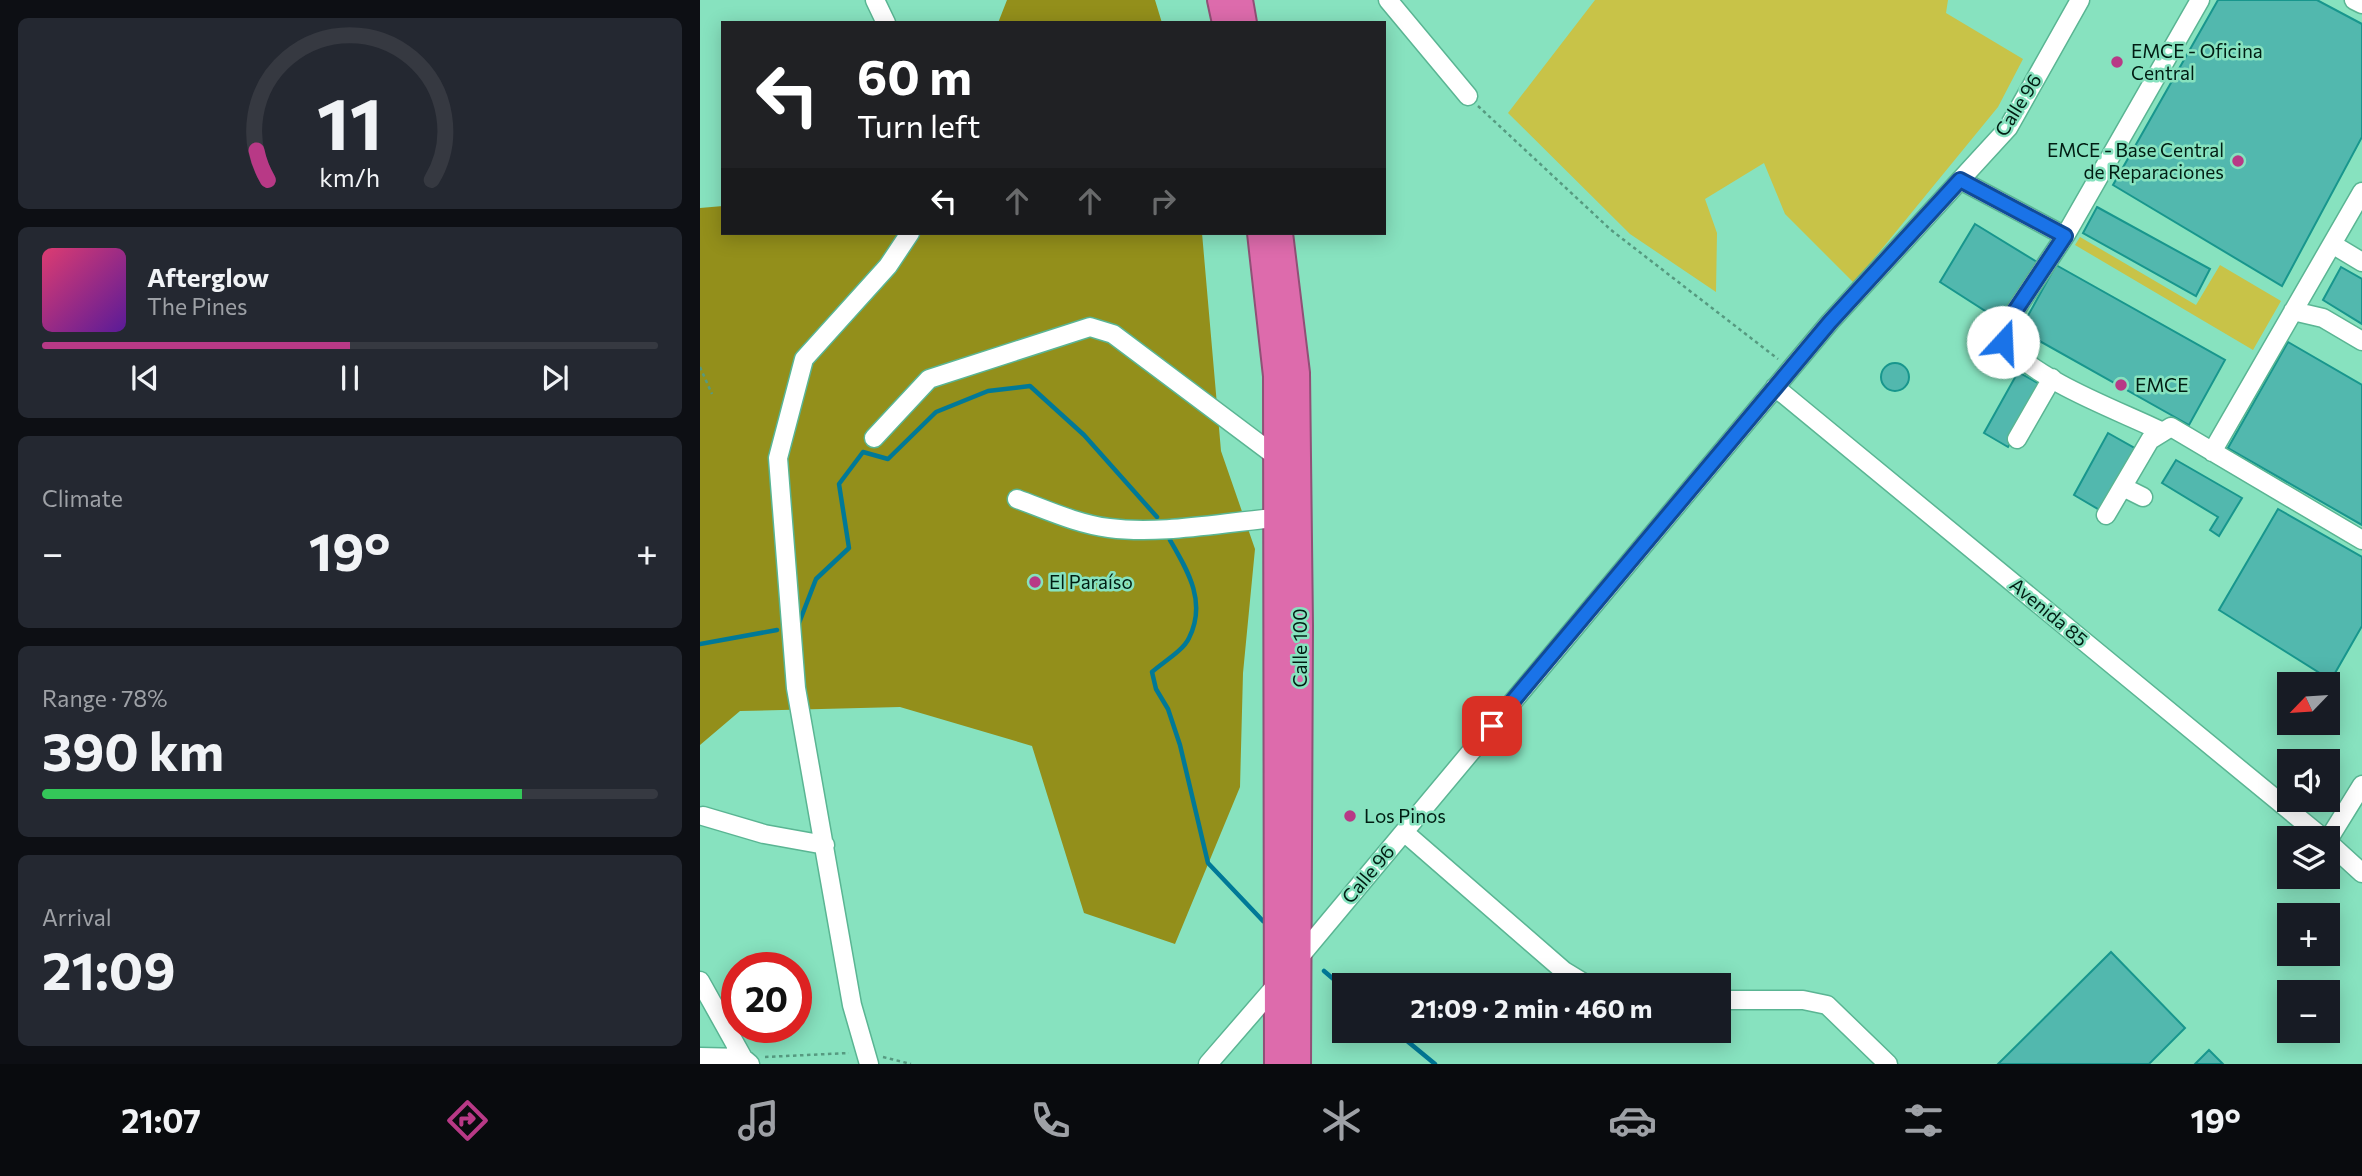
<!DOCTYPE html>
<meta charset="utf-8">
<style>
:root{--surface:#171b24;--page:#242831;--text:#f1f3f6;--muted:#9ea1a6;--line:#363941;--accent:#b83986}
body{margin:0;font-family:Commissioner,sans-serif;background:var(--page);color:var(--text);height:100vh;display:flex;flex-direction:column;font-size:26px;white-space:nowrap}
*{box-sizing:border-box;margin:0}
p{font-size:23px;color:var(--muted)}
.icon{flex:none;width:38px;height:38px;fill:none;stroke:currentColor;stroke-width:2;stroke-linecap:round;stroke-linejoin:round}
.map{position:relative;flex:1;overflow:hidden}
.details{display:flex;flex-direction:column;gap:18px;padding:18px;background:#0d0f14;width:700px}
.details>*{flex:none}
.hud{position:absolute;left:21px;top:21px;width:665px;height:214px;border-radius:0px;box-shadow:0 4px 18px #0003;background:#202124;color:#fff;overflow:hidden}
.needle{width:46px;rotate:245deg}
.tools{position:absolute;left:1577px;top:672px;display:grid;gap:14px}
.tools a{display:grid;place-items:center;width:63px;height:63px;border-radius:0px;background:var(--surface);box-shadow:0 4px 18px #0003;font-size:35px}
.speed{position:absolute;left:21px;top:952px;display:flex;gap:14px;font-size:35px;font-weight:700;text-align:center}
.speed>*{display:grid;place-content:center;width:91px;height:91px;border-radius:50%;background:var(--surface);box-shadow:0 4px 18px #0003;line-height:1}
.speed .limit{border:10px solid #d22;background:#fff;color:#111}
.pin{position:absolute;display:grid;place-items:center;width:60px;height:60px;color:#fff;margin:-30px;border-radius:14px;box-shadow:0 4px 10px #0006}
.me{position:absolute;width:77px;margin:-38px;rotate:20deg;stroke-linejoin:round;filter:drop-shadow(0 0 5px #0008)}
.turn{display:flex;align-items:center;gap:24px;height:147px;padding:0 21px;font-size:32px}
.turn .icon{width:91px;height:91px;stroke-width:2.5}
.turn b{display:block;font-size:49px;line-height:60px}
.lanes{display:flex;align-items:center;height:66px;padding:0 21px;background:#0003;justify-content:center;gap:35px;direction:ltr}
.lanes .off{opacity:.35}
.big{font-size:52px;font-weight:700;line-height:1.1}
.details .card{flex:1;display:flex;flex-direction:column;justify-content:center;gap:10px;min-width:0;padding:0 24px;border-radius:10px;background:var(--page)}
.details .dial{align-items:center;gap:0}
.dial svg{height:182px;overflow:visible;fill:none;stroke:var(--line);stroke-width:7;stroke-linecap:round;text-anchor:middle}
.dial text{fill:var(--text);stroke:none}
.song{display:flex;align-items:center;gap:21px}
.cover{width:84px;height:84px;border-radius:10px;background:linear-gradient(135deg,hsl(340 70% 55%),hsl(270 70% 35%))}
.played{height:7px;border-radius:4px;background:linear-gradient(90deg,var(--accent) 50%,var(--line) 50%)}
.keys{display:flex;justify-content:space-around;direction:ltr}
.heat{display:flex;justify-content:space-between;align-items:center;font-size:38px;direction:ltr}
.charge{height:10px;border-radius:5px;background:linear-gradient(90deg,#34c759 78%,var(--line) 0)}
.trip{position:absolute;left:632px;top:973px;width:399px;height:70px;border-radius:0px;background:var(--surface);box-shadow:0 4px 18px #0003;font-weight:700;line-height:70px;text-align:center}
.tabs{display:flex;height:112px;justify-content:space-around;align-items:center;background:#090b0e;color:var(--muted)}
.tabs .icon{width:49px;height:49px}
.tabs .active{color:var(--accent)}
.tabs b{font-size:32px;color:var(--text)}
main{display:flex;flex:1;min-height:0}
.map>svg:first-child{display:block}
.green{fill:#c8c348}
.forest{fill:#938f1b}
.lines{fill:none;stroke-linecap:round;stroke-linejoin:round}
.stream{stroke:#007997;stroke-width:4.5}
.building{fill:#52b8ae;stroke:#18968d;stroke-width:2}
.minor-casing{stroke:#5ab593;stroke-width:21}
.highway-casing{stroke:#905076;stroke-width:28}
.path{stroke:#569a80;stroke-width:2.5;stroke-dasharray:3.5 3.5;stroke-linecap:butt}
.minor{stroke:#fff;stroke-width:18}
.highway{stroke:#dd6bac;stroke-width:24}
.route-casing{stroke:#114b97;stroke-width:18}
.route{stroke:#1a73e8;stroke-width:12}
.poi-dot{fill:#b83986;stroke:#87e2bf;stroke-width:2.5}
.labels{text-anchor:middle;stroke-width:5;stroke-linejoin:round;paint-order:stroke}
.poi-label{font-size:19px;fill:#011d13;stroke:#87e2bf;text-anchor:start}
.street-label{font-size:19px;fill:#011d13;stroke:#87e2bf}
</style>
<main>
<section class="details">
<div class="card dial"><svg viewBox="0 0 100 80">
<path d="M14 69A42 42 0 1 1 86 69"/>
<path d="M14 69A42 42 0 0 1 9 56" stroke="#b83986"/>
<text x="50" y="56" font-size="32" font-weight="700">11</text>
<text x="50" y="72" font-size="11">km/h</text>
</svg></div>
<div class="card">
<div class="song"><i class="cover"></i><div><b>Afterglow</b><p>The Pines</p></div></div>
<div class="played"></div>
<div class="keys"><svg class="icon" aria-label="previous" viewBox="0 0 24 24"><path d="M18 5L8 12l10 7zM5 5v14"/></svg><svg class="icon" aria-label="pause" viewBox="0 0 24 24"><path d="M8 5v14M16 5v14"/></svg><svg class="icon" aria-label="next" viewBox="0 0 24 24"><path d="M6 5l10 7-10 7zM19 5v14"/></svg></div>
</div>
<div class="card"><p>Climate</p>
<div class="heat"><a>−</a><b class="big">19°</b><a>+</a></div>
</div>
<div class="card"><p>Range · 78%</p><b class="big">390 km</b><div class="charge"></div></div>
<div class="card"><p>Arrival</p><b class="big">21:09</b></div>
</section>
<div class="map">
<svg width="1662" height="1064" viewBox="0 0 1662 1064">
<rect width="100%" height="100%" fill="#87e2bf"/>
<!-- green -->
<path class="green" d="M895 0H1248L1246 13 1323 59 1298 107 1154 283 1085 214 1064 163 1005 199 1017 233 1016 292 930 234 808 113Z
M1380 237 1496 305 1520 265 1581 301 1553 350 1375 245Z"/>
<!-- forest -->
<path class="forest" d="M307 0H455L462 23H298Z
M23 206V233H502L521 451 555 549 543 673 540 787 475 944 384 913 332 746 200 707 40 711 0 745V208Z"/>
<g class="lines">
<!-- stream -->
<path class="stream" d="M470 540C488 571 507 602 489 638 483 651 463 662 452 672L456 689 468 709 480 745 508 863 563 921
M99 623 116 579 149 548 139 484 163 452 188 459 236 412 288 391 330 386 384 435 457 517
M0 644 77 630
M624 971 644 988
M695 1031 735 1064"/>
</g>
<!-- building -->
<path class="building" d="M1518 0H1617L1662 24V137L1582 286 1413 185Z
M1397 207 1510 269 1496 296 1383 233Z
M1275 224 1337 262 1301 321 1240 282Z
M1356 265 1525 360 1489 425 1320 330Z
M1641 267 1662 279V324L1623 300Z
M1588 342 1662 385V525L1528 448Z
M1181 377a14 14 0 1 1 28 0a14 14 0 1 1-28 0Z
M1318 372 1343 386 1308 447 1284 433Z
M1408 433 1438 450 1403 512 1374 495Z
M1476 460 1542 498 1519 536 1510 530 1518 517 1462 483Z
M1578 509 1662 557V626L1631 680 1519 610Z
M1411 952 1485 1028 1449 1064H1298Z
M1509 1050 1523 1064H1495Z"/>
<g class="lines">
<defs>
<path id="minor" d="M175 0 186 23
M688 0 768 96
M1654 0 1662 4
M1260 180 1365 236
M1662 192 1632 244 1662 262
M1593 311 1623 318 1662 341
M1075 387 1623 838
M1463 432C1413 408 1341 383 1303 342V329L1365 236 1500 0
M174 438 229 379 390 327 413 334 577 457
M1317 439 1352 378
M1512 452 1632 244
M1423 487 1443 497
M317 499C347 510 377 524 409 528 463 535 523 522 577 518
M1406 515 1450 440 1471 427 1662 540
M3 816 64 834 125 845
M704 832 864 971 887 985
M1628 840 1662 785
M1628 842 1662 873
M597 960 1130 322 1308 128 1380 0
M0 981 43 1058 50 1064
M1018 1000H1103L1127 1005 1188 1064
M0 1057 43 1058
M169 1064 152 1005 96 688 78 458 104 359 188 266 210 233
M508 1064 579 982"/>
<path id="highway" d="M520 0 525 23
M540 0 544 23
M560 233 576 376 577 1064
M580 233 597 373 600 626 598 1064"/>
</defs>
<!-- minor casing -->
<use href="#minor" class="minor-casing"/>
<!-- highway casing -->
<use href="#highway" class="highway-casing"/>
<!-- path -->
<path class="path" d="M778 106 911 230 1078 359
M0 367 12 394
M65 1057 149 1053
M183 1057 211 1064"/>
<!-- minor -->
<use href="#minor" class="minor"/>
<!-- highway -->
<use href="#highway" class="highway"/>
</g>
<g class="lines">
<defs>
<path id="route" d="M792 726 1130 322 1260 180 1365 236 1303 329V342"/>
</defs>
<!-- route casing -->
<use href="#route" class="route-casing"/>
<!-- route -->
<use href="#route" class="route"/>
</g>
<!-- markers -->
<g class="poi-dot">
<circle cx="1417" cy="62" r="7"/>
<circle cx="1538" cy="161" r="7"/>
<circle cx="1421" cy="385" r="7"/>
<circle cx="335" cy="582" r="7"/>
<circle cx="650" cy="816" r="7"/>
</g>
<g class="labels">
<!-- poi labels -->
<g class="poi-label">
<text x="1431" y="58">EMCE - Oficina<tspan x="1431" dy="22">Central</tspan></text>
<text x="1524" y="157" text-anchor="end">EMCE - Base Central<tspan x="1524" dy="22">de Reparaciones</tspan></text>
<text x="1435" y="392">EMCE</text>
<text x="349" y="589">El Paraíso</text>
<text x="664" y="823">Los Pinos</text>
</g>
<!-- street labels -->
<g class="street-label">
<text transform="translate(1318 105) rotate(-58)" y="7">Calle 96</text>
<text transform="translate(1349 612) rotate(40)" y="7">Avenida 85</text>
<text transform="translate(600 648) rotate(-90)" y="7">Calle 100</text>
<text transform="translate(668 874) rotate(-50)" y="7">Calle 96</text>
</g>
</g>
</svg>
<div class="tools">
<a><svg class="needle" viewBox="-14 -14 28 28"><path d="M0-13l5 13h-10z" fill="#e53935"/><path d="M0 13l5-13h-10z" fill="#9ea1a6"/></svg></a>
<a><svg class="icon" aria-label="sound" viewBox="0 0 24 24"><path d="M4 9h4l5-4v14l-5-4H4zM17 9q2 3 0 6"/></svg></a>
<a><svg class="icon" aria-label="layers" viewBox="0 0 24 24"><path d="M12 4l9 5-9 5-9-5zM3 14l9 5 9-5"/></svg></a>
<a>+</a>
<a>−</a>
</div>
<div class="speed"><div class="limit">20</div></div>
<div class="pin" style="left:792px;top:726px;background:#d93025"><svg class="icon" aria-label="arrive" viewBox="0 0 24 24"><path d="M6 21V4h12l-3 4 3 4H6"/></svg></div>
<svg class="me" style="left:1303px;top:342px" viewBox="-20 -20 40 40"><circle r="19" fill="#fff"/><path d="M0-13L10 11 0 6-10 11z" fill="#1a73e8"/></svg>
<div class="trip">21:09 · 2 min · 460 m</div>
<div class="hud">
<div class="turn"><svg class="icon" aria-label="left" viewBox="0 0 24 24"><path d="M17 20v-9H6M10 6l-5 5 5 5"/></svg><div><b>60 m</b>Turn left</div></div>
<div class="lanes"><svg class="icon" aria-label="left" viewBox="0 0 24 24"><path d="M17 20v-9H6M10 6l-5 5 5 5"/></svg><svg class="icon off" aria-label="ahead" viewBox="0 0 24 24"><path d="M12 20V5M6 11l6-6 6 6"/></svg><svg class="icon off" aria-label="ahead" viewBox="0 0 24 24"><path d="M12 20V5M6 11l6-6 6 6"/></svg><svg class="icon off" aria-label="right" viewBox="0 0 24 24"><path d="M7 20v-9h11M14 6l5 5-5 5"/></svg></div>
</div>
</div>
</main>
<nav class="tabs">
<b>21:07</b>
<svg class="icon active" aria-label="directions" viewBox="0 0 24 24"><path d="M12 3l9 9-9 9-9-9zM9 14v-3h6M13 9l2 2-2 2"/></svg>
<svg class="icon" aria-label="music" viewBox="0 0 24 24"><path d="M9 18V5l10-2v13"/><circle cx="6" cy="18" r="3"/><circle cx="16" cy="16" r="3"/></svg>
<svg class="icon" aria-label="phone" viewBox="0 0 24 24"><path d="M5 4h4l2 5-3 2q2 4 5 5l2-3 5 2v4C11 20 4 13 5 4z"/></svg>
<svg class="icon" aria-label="climate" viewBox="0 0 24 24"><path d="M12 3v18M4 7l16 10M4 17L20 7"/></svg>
<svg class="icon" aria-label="car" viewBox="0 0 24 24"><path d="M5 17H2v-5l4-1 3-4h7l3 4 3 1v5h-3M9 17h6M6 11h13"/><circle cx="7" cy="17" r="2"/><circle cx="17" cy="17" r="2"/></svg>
<svg class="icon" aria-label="filters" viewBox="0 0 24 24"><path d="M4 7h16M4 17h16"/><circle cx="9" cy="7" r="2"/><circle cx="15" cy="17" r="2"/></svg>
<b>19°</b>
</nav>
